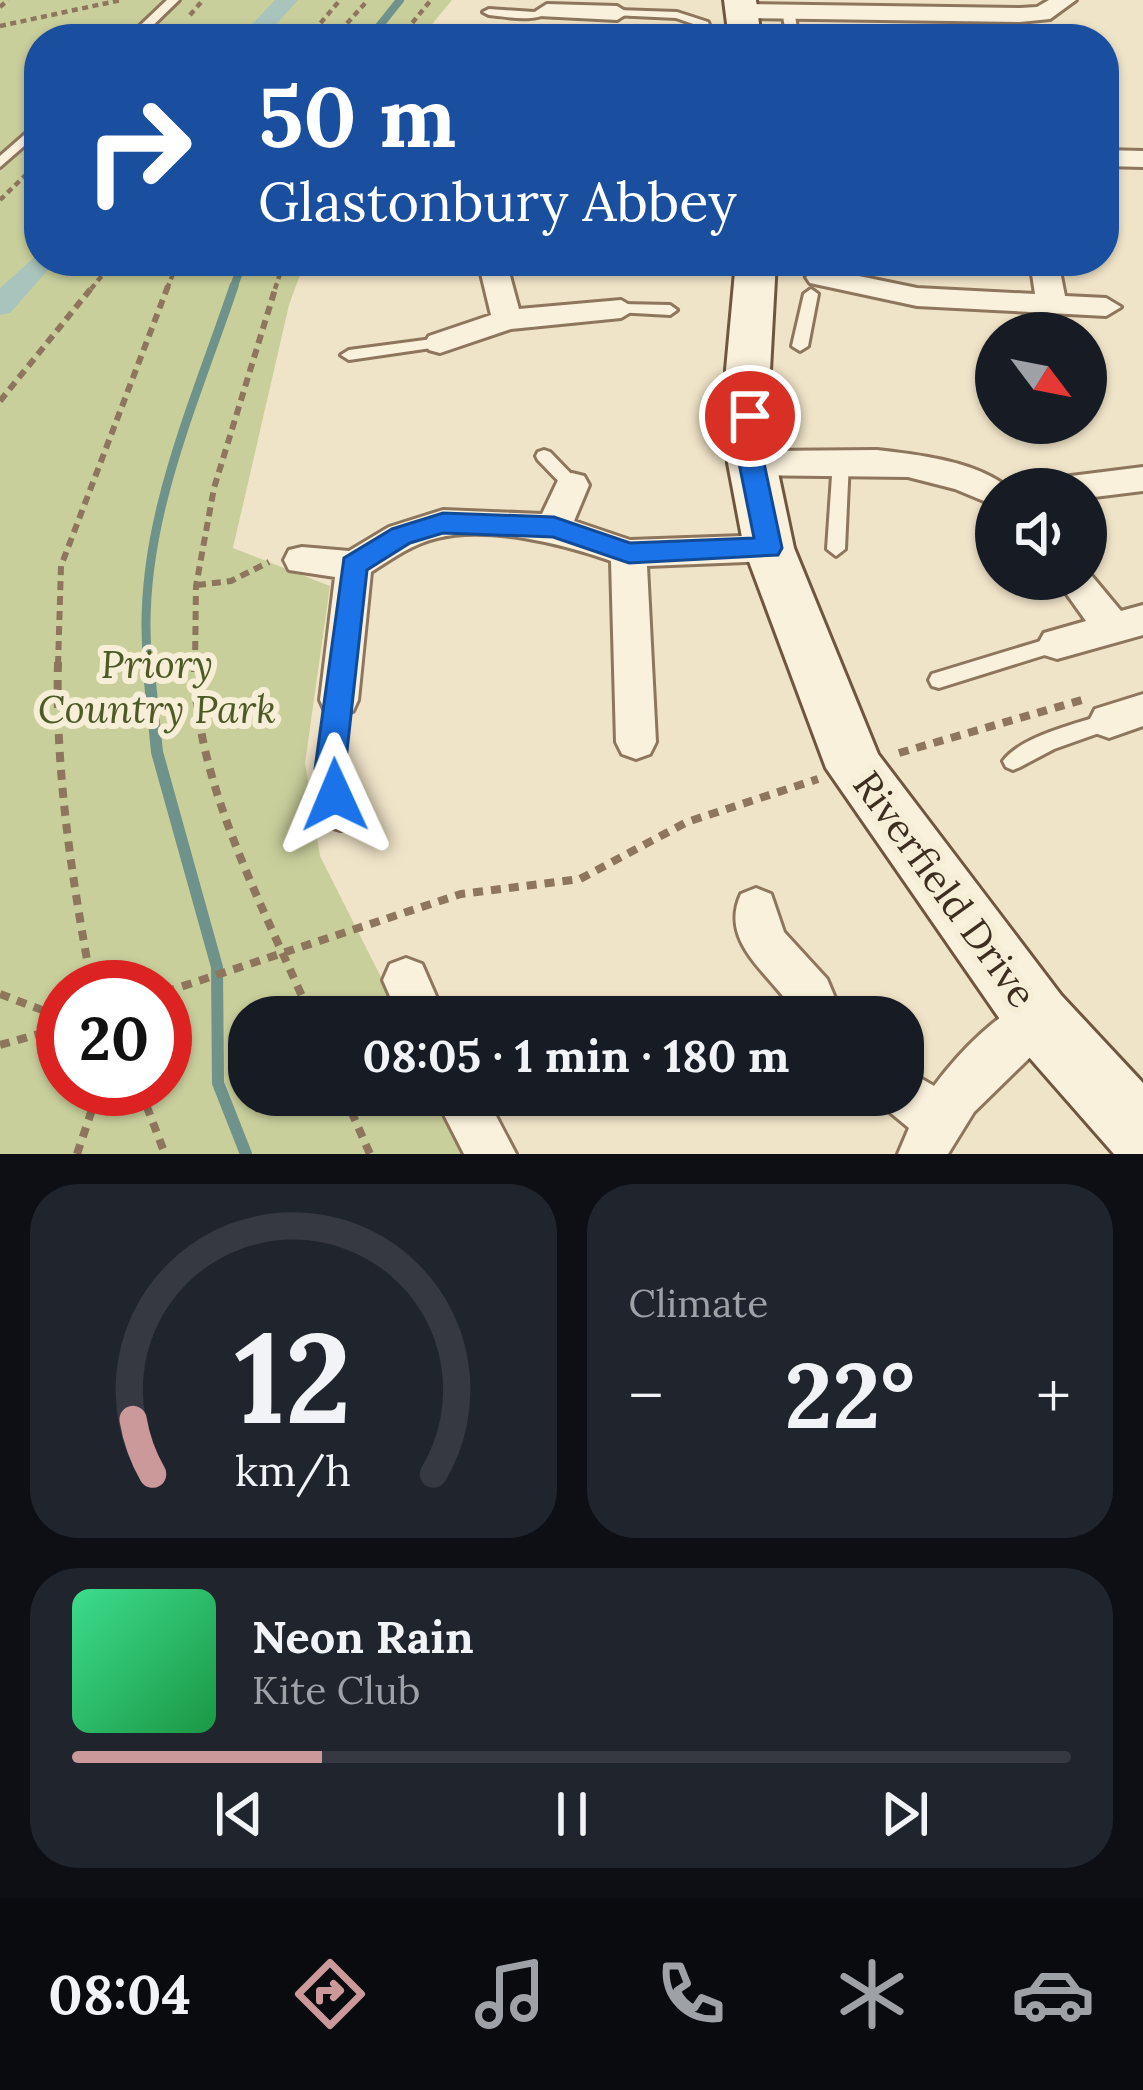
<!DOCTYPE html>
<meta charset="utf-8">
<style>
:root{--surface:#171b24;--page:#20242c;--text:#f1f3f6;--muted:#9ea1a6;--line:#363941;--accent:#cc999b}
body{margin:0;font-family:Lora,serif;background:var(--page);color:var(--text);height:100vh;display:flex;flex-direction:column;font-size:45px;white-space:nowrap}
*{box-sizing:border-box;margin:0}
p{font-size:39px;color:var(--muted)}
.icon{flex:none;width:66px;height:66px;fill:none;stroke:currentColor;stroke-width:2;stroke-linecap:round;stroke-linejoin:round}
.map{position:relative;height:1154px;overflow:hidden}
.sheet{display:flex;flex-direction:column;gap:30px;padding:30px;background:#0d0f14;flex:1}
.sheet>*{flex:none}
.hud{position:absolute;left:24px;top:24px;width:1095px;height:252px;border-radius:48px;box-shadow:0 3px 9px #0004;background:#1a4fa0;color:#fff;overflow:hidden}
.needle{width:78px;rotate:122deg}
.controls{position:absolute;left:975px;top:312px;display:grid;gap:24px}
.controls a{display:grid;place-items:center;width:132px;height:132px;border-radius:50%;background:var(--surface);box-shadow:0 3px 9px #0004;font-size:60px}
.speed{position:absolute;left:36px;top:960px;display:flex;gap:24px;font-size:60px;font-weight:700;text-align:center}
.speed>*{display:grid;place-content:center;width:156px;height:156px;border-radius:50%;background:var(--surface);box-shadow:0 3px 9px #0004;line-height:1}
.speed .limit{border:18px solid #d22;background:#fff;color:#111}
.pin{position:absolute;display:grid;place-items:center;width:102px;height:102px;color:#fff;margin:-51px;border:6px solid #fff;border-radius:50%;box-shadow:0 3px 12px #0007}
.me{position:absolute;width:132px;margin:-66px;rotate:359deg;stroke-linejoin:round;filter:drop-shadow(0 0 9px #0008)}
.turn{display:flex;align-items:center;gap:42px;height:252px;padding:0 36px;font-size:54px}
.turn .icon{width:156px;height:156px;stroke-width:2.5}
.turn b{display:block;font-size:84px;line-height:102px}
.big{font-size:90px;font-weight:700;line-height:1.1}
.sheet .widget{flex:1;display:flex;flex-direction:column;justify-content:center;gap:18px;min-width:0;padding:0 42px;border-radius:48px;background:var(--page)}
.sheet .dial{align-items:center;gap:0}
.dial svg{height:312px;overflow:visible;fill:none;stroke:var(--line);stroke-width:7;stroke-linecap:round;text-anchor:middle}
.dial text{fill:var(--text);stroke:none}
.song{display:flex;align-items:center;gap:36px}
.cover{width:144px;height:144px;border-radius:18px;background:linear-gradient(135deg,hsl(150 70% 55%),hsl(140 70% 35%))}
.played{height:12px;border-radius:6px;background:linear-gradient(90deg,var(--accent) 25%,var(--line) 25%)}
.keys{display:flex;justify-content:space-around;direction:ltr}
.heat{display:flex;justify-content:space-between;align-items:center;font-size:66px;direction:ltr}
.sheet .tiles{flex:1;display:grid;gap:30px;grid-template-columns:1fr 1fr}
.widget:last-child{grid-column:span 2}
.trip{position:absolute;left:228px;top:996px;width:696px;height:120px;border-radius:48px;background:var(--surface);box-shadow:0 3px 9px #0004;font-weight:700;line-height:120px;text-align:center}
.menu{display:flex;height:192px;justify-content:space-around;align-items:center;background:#090b0e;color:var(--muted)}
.menu .icon{width:84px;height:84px}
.menu .active{color:var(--accent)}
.menu b{font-size:54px;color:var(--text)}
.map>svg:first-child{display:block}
.green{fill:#c9cf9b;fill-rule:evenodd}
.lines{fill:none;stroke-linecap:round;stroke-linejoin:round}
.stream-far2{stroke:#6f938a;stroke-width:8}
.stream-far1{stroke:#6f938a;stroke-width:9}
.stream{stroke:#6f938a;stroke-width:12}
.canal{fill:#a9c4bc;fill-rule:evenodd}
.lane-casing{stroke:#8d765c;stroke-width:6}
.street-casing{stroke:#8d765c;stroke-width:6}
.secondary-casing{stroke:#6f573f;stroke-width:6}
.path-far2{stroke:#8d765c;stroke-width:4.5;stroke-dasharray:6 4.5;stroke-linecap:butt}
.path-far1{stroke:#8d765c;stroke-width:6;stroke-dasharray:9 6;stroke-linecap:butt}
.path{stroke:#8d765c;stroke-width:8;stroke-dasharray:10 8;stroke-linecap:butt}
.lane{fill:#faf1dc;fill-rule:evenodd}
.street{fill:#faf1dc;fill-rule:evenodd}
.secondary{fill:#faf1dc;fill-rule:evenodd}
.route{fill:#1a73e8;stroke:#114b97;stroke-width:3}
.labels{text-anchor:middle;stroke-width:12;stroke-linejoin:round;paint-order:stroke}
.park-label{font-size:39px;font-style:italic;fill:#4d5a26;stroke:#f7eed8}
.street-label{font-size:39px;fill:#3d2e20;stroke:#f7eed8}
</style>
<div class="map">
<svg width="1143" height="1154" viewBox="0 0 1143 1154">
<rect width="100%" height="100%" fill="#f0e4c8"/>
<!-- green -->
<path class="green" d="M0 0H452L420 39H39V261H305L289 305 233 548 330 586 305 763 320 856 401 1017H249V1095H440L469 1154H0ZM63 987H165V1089H63Z"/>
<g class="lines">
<!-- stream-far2 -->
<path class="stream-far2" d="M369 39 400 0
M233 289 243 261"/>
<!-- stream-far1 -->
<path class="stream-far1" d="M148 665C134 534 193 408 234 286"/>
<!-- stream -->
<path class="stream" d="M148 662 157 752 217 967 218 1083 246 1154"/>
<!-- canal -->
<path class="canal" d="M275 0H298L263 39H238Z
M39 253V261H56L10 313 0 315V288Z"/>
<defs>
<path id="lane" d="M167 0H179L139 39H126Z
M788 7 794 10 798 34 792 37 786 34 782 10Z
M547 8 553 11C533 23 511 17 489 15L483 12 489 9 534 12Z
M617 10 677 12 708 22 712 33 702 35 699 26 676 18 613 15 611 13Z
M39 122V133L0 167V156Z
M811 289 818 294 808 346 800 351 792 346 804 294Z
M621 304 670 305 677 310 670 315 616 312V306Z
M440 338 445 340V346L349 360 341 355 349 350Z
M544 450 550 452 578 481 580 485 578 489H566L538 460 536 456 538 452Z
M841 455 849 461 845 549 836 556 827 549 833 461Z
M1057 636 1064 639 1066 644 1064 649 939 688 932 686 929 680 932 674Z
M339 692 346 694 349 700 340 769 351 821 348 828 341 830 334 828 331 821 320 769 329 700 332 694Z
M1109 713 1116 715 1119 721 1116 727 1054 749 1020 767 1013 770 1006 767 1003 761C1021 736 1079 723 1109 713Z"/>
<path id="street" d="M1049 0H1076L1050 19 1020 22 741 18 730 11 741 4 1020 8 1037 7Z
M547 4 617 6 628 13 617 20 539 16 536 11Z
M1104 150 1143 151V167L1104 166Z
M478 261H506L519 309 621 300 636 309 621 318 511 329 440 353 429 350 425 343 429 336 491 315Z
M1030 261H1058L1065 296 1106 298 1121 307 1106 316 917 306 810 283 806 277 820 268 917 288 1035 294Z
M877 450C920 455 976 461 1010 489H996V506L955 489 908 477 752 475 740 471 735 463 740 455 752 451Z
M1143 467V491L1086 498V489H1046L1051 480 1063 477Z
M572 473 584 476 589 485 574 521 630 540 769 535 781 539 787 548 781 557 769 561 647 566 656 742 650 754 636 759 622 754 616 742 611 561C564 544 487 525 437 538 412 544 393 558 371 572L358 700 353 711 339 716 325 711 320 700 335 577 289 570 284 560 289 550 302 547 349 551 389 527 443 510 542 514 560 476Z
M1086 569 1121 611 1143 605V635L1057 659 1044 655 1038 644 1044 633 1086 621 1056 579H1086Z
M1143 694V726L1109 738 1095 733 1089 721 1095 709Z
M756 888 771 894 784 932 827 979 843 1017H797C777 977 717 946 741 894Z
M406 958 422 964 445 1017H399L383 980 390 964Z
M1038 995 1054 1002 1061 1018 1054 1034 974 1112 948 1154H898L909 1128 886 1109 880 1095H903V1068L934 1086C959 1052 999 1011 1038 995Z
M434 1095H485L516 1154H464Z"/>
<path id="secondary" d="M724 0H756L761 39H729Z
M736 261H776L770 370 776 463 794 548 878 754 1061 995 1143 1083V1154H1114L1015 1041 826 768 744 548 728 463 726 370Z"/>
</defs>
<!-- lane casing -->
<use href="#lane" class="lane-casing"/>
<!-- street casing -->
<use href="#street" class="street-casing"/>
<!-- secondary casing -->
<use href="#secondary" class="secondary-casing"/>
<!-- path-far2 -->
<path class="path-far2" d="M0 7 8 0
M190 15 203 0
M0 26 121 0
M169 39 181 25
M307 39 340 0
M333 39 368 0
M399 39 431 0
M0 200 39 162
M91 289 114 261
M167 289 178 261
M275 289 284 261"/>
<!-- path-far1 -->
<path class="path-far1" d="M0 401 93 286
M197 585 231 581 269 562
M58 665 61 566 168 286
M195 665 196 586 214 488 276 286"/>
<!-- path -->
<path class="path" d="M58 662C55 772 72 879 92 987
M195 662C192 779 266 911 311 1017
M899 753 1082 700
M165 992 461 894 580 879 687 822 818 779
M0 994 63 1018
M0 1045 63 1027
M140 1089 165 1154
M344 1095 370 1154
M77 1154 99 1089"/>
<!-- lane -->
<use href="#lane" class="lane"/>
<!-- street -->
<use href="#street" class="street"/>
<!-- secondary -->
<use href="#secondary" class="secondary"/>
</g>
<!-- route -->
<path class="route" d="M750 408 762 416 764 463 782 548 778 555 629 563 553 537 443 533 410 543 367 570 345 769 351 795 346 804 335 808 324 804 315 769 344 558 392 529 443 513 554 517 630 543 754 538 739 463 737 416Z"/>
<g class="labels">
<!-- park labels -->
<g class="park-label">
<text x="157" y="678">Priory<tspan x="157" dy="45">Country Park</tspan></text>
</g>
<!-- street labels -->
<g class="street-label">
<text transform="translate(945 889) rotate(54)" y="14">Riverfield Drive</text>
</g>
</g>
</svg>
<div class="controls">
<a><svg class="needle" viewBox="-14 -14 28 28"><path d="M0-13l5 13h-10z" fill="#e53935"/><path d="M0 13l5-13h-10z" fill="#9ea1a6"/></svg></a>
<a><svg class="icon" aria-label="sound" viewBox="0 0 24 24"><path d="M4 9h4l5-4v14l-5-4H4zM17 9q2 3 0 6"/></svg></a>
</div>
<div class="speed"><div class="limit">20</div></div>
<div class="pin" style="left:750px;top:416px;background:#d93025"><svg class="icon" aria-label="arrive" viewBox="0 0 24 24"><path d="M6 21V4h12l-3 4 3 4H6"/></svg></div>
<svg class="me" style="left:335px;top:795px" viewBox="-20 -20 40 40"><path d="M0-17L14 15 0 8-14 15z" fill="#1a73e8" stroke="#fff" stroke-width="4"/></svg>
<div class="trip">08:05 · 1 min · 180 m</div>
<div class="hud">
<div class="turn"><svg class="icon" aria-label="right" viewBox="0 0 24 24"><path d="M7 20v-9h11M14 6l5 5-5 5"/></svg><div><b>50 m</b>Glastonbury Abbey</div></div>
</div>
</div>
<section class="sheet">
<div class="tiles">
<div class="widget dial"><svg viewBox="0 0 100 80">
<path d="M14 69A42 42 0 1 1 86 69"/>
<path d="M14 69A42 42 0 0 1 9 55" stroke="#cc999b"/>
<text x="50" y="56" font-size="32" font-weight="700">12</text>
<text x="50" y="72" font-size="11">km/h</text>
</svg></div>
<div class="widget"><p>Climate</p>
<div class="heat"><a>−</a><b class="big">22°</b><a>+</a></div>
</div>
<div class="widget">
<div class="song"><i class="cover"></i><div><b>Neon Rain</b><p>Kite Club</p></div></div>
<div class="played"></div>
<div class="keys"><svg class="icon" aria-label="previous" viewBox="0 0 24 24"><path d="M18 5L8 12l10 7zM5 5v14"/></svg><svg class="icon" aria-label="pause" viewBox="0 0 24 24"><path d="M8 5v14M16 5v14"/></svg><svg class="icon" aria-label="next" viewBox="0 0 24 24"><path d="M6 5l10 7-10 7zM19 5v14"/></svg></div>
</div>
</div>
</section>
<nav class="menu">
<b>08:04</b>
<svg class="icon active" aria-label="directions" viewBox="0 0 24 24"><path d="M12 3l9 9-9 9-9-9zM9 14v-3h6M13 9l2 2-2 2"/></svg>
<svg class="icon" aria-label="music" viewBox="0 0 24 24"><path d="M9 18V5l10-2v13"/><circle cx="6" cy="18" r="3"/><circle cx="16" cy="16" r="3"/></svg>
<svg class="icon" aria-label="phone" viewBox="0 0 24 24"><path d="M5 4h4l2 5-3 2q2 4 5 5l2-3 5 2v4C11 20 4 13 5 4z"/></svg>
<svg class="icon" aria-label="climate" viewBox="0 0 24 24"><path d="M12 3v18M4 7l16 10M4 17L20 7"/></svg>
<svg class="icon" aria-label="car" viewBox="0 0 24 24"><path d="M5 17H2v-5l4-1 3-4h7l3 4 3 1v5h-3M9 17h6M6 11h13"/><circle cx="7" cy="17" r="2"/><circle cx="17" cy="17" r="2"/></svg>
</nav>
